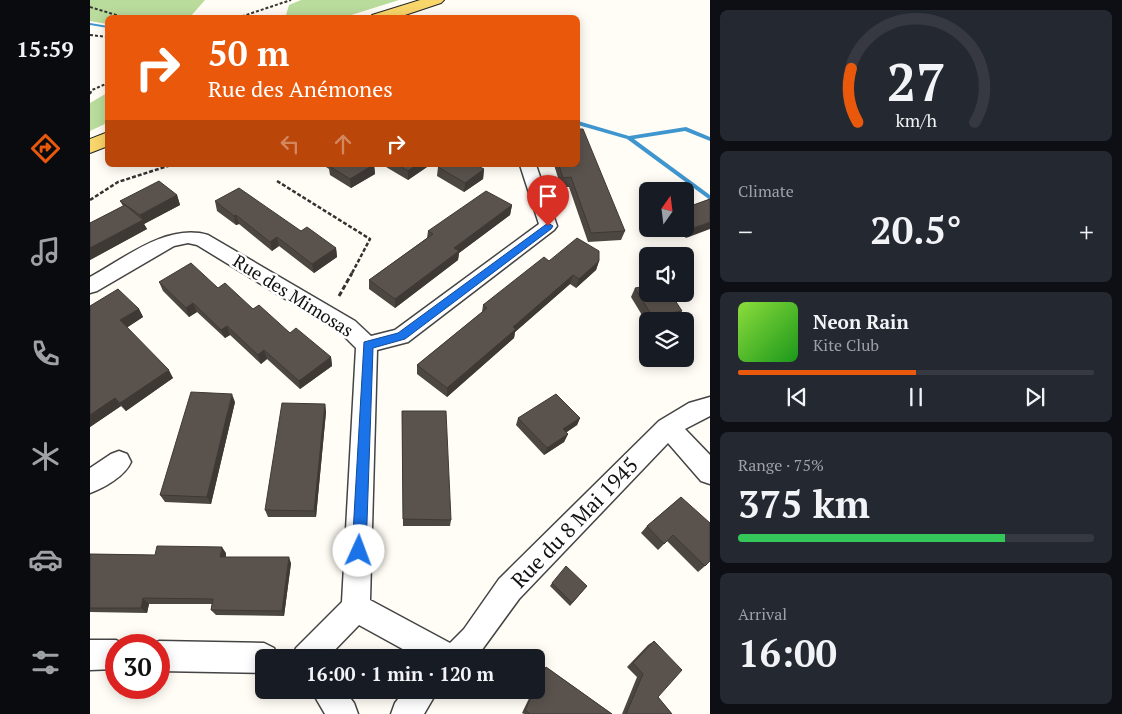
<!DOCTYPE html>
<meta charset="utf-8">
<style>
:root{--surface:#171b24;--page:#242831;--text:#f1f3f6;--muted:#9ea1a6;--line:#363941;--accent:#ea580c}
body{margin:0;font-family:"PT Serif",serif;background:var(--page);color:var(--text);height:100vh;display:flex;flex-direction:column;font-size:19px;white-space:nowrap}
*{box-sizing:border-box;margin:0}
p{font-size:16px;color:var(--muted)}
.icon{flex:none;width:28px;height:28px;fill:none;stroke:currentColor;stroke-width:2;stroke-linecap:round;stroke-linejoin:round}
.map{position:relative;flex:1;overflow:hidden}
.panel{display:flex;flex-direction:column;gap:10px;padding:10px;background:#0d0f14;width:412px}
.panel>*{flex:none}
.hud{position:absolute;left:15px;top:15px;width:475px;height:152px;border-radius:8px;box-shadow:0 2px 12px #0003;background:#ea580c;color:#fff;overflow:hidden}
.needle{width:32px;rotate:14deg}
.fabs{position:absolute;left:549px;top:182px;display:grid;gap:10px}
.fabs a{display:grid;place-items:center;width:55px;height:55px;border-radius:8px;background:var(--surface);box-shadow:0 2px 12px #0003;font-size:25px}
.speed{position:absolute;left:15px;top:634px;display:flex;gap:10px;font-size:25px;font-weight:700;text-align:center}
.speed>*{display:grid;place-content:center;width:65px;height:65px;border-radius:50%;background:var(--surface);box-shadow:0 2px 12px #0003;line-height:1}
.speed .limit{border:8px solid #d22;background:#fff;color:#111}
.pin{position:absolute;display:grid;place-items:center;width:42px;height:42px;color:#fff;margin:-51px -21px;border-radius:50% 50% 50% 0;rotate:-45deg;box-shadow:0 0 5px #0007}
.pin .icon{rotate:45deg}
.me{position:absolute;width:55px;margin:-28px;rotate:2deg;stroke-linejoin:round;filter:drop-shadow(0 0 4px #0008)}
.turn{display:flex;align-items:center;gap:18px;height:105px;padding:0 20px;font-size:22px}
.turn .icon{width:65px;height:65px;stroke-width:2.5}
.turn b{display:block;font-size:35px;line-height:42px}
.lanes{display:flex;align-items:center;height:48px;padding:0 20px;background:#0003;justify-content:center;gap:25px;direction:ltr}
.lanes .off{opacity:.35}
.big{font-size:38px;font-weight:800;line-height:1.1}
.panel .card{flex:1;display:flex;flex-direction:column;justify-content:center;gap:8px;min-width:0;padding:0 18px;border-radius:8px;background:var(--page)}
.panel .dial{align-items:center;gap:0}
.dial svg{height:130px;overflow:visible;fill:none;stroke:var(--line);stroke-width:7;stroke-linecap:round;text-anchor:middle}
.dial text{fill:var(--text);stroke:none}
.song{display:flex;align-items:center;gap:15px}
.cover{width:60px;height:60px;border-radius:8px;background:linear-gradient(135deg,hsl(90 70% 55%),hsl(120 70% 35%))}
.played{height:5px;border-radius:2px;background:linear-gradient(90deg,var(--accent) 50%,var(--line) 50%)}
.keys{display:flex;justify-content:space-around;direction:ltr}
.heat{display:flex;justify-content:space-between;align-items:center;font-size:28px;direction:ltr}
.charge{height:8px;border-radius:4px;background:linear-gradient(90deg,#34c759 75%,var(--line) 0)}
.trip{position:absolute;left:165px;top:649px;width:290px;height:50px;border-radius:8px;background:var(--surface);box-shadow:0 2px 12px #0003;font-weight:800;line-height:50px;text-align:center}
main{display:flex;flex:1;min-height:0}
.dock{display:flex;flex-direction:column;width:90px;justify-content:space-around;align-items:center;background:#090b0e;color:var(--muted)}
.dock .icon{width:35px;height:35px}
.dock .on{color:var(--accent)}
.dock b{font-size:22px;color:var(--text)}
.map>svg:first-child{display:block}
.forest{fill:#b9dc9c}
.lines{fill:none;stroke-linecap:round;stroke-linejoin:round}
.stream{fill:#3f96cf;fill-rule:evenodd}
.street-casing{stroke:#444;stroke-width:3}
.primary-casing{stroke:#222;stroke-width:2}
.path-far2{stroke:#333;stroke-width:2;stroke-dasharray:3 2;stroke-linecap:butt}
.path-far1{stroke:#333;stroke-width:2.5;stroke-dasharray:4 2;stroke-linecap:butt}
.path{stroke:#333;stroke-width:3;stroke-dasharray:5 2.5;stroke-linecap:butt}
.street{fill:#fff;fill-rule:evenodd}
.primary{fill:#f9d66b;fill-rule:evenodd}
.wall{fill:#4d4742}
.shaded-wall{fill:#3f3936}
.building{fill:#5a524d;stroke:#3f3936}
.route{fill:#1a73e8;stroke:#114b97}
.labels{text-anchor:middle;stroke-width:5;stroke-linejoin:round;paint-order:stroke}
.street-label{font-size:18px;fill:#111;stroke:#fff}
.near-street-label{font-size:21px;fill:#111;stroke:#fff}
</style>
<main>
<nav class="dock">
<b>15:59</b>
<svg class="icon on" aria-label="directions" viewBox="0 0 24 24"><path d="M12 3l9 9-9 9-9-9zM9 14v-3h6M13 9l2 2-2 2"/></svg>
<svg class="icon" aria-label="music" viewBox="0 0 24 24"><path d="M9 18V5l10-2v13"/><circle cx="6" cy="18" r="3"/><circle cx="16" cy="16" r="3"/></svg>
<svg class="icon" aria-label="phone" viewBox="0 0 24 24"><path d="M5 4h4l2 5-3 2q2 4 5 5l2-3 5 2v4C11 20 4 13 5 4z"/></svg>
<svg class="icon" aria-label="climate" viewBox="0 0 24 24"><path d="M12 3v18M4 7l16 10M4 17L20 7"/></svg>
<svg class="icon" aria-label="car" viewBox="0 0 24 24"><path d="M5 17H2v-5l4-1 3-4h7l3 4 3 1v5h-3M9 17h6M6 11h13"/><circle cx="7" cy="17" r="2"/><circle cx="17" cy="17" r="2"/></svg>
<svg class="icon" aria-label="filters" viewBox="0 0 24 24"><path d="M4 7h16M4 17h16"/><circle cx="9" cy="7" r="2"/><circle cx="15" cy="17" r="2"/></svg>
</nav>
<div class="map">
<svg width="620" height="714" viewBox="0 0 620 714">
<rect width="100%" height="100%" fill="#fffdf5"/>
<!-- forest -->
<path class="forest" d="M0 0H115L100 17 18 18 17 24 0 21Z
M211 0H309L255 17H190L196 15 199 5Z
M17 93V123L0 131V103Z"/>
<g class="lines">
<!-- stream -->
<path class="stream" d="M0 23 18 26V28L0 25Z
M488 121 539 136 596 127 620 137V141L595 131 544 139 620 195V200L537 139 488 125Z"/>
<defs>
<path id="street" d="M430 165H446L467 226 464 230 318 342 287 350 280 600 360 643 374 629 409 579 569 421 599 403 620 397V416L595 429 620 455V484L611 481 578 443 429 599 386 658H329L269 625 237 658H202L206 648 252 602 266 348 251 333 107 245 98 243 84 246 7 291 0 293V277C35 258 77 223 118 235L265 321 281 336 305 330 449 224Z
M29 451 37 454 41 462C35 476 14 488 0 493V468L21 454Z
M0 640H26L36 645H26V669L0 670Z
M69 641 174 643 184 648 188 658H174V673L69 671V645H60Z
M221 690H254L264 703 268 714H235Z
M315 690H348L334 714H301L305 703Z"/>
<path id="primary" d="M330 0H354L351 3 306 18H280L282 15Z
M18 132V146L0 153V139Z"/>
</defs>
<!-- street casing -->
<use href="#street" class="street-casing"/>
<!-- primary casing -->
<use href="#primary" class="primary-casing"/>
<!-- path-far2 -->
<path class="path-far2" d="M0 7 36 18
M147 18 201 0
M0 35 18 37
M0 94 2 90 18 83"/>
<!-- path-far1 -->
<path class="path-far1" d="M187 181 280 239 261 275
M0 200 28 182 81 165"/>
<!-- path -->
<path class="path" d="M249 296 262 273"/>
<!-- street -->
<use href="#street" class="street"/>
<!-- primary -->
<use href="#primary" class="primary"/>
</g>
<!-- wall -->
<path class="wall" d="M233 165H284L285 174 261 188 240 175 239 169Z
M296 165H337V167L318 180 296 167Z
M464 165H488L535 231 531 240 498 242 479 187H471Z
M348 167 394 169 393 179 374 192 347 176Z
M87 195 90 205 54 224 57 229 0 260V223L33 206 30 201Z
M620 199 596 238 585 229H595V208Z
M125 201 211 231 246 248 247 257 224 273 189 246 182 251 149 224 146 225 127 211Z
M422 205 420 215 369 253 368 260 305 308 279 289V280L337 238 338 231Z
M459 261H509L506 270 486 288 480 284 425 332 424 338 357 397 327 374V365L392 312 393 305Z
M69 282 128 288 163 309 200 333 241 357 242 366 210 389 177 359 171 364 140 335 135 338 107 312 99 317 73 291Z
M545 288 587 319 578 321H558V325L541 297Z
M0 306 49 309 53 317 37 327 83 378 36 411 31 406 0 427Z
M145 402 121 504 75 502 70 495Z
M235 404 236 412 226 517H178L175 510Z
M312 411 361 520 360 526H313Z
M428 418H490L487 425 476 432 478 434 474 442 454 455 426 425Z
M591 497 615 566 608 572 577 541 568 550 551 533 557 526Z
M136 553V557L201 563 194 616 126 615 121 610 122 604H59L57 613 0 612V554L65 555Z
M462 583 497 586 480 606 460 586Z
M564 641 568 697 582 714H532L547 677 537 667 558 645Z
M456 667 522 714H434L432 713 443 690H446V684L453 670Z"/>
<!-- shaded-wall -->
<path class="shaded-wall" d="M284 165 285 174 261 188 260 179Z
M326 165H337V167L318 180V171Z
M394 169 393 179 374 192 375 183Z
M87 195 90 205 54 224 57 229 0 260V248L52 220 50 215Z
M422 205 420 215 369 253 368 260 305 308V299L364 248Z
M146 215 149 224 146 225 144 216Z
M620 222V229L596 238 600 229Z
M187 237 189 246 182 251 180 242Z
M246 248 247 257 224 273 222 264Z
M509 261 506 270 486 288 489 279Z
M483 275 480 284 425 332 424 338 357 397V388L423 327Z
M103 303 107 312 99 317 96 308Z
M49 309 53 317 35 329 30 320Z
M592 311 587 319 578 321H560L562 316Z
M137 326 140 335 135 338 131 330Z
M174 350 177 359 171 364 168 355Z
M241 357 242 366 210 389 209 381Z
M79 370 83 378 36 411 30 403Z
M142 394 145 402 121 504 117 497Z
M25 398 31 406 0 427V415Z
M235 404 236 412 226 517 224 511Z
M490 418 487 425 470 437 473 429Z
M478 434 474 442 454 455 457 448Z
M132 547 136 553 134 563 130 557Z
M199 557 201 563 194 616 192 611Z
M53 598 59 604 57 613 51 608Z"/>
<!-- building -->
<path class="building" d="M488 129H493L535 231 501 233 481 177 473 178 469 165H488Z
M240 165H283L260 179 239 166Z
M308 165H326L318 171Z
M351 165H386L394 169 375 183 348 167Z
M69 181 87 195 50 215 30 201Z
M149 188 211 231 217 227 246 248 222 264 187 237 180 242 146 215 144 216 125 201Z
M396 191 422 205 364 248 369 251 305 299 279 280 343 234 338 231Z
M620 199V222L600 229 595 225V208Z
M35 205 53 220 0 248V223Z
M487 238 509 251V261L489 279 483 275 423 327 426 329 357 388 327 365 397 308 393 305 454 257 459 261Z
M101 263 128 288 135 283 163 309 169 305 200 333 206 328 241 357 209 381 174 350 168 355 137 326 131 330 103 303 96 308 69 282Z
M558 286V294H581L592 311 562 316 545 288Z
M28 289 49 309 30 320 79 370 30 403 25 398 0 415V306Z
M101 392 142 394 117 497 70 495Z
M466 394 490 418 473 429 478 434 457 448 428 418Z
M192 403 235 404 224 511 175 510Z
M312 411H356L361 520 313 519Z
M591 497 620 523V561L615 566 583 535 574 544 557 526Z
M67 546 132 547 130 557H199L192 611 121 610 123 599 53 598 51 608H0V554L65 555Z
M476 566 497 586 482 603 462 583Z
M564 641 592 670 568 697 582 714H536L553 674 543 663Z
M456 667 522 714H440L435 710 445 690H446V687Z"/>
<!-- route -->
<path class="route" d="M458 223 463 226 461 229 315 339 283 348 276 551 274 556 269 558 264 556 262 551 274 342 308 333Z"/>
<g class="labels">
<!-- street labels -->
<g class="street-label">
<text transform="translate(203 296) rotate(32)" y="6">Rue des Mimosas</text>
</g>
<!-- near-street labels -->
<g class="near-street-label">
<text transform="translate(485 523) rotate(-46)" y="7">Rue du 8 Mai 1945</text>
</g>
</g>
</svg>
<div class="fabs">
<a><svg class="needle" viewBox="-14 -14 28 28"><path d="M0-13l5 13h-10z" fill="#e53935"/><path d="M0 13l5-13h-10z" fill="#9ea1a6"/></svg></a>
<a><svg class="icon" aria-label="sound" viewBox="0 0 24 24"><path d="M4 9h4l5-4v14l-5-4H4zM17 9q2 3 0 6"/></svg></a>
<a><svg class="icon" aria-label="layers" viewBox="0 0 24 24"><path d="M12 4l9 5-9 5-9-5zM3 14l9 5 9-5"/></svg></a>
</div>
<div class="speed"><div class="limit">30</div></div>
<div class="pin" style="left:458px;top:226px;background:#d93025"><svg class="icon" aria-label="arrive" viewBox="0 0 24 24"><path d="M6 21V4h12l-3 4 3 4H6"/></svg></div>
<svg class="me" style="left:269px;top:551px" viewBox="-20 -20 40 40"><circle r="19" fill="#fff"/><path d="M0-13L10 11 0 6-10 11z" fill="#1a73e8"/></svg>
<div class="trip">16:00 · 1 min · 120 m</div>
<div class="hud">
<div class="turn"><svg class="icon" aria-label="right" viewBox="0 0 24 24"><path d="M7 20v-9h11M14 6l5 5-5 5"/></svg><div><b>50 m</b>Rue des Anémones</div></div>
<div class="lanes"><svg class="icon off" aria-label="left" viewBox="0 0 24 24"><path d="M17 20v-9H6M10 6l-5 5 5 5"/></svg><svg class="icon off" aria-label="ahead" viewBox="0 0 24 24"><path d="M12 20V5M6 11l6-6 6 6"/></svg><svg class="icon" aria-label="right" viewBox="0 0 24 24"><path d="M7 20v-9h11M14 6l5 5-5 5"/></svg></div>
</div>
</div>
<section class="panel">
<div class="card dial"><svg viewBox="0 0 100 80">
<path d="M14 69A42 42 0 1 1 86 69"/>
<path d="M14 69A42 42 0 0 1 10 36" stroke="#ea580c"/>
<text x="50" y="56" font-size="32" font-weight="700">27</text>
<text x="50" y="72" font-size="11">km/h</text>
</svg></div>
<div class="card"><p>Climate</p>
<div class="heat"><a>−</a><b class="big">20.5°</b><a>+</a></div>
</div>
<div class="card">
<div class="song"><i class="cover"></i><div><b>Neon Rain</b><p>Kite Club</p></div></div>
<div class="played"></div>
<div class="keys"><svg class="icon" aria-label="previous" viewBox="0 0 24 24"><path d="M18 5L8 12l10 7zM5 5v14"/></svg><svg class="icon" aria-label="pause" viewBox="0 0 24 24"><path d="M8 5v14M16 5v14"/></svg><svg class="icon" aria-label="next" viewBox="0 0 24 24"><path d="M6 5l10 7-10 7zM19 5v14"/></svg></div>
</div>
<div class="card"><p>Range · 75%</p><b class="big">375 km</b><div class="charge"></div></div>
<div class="card"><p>Arrival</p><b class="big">16:00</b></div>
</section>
</main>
